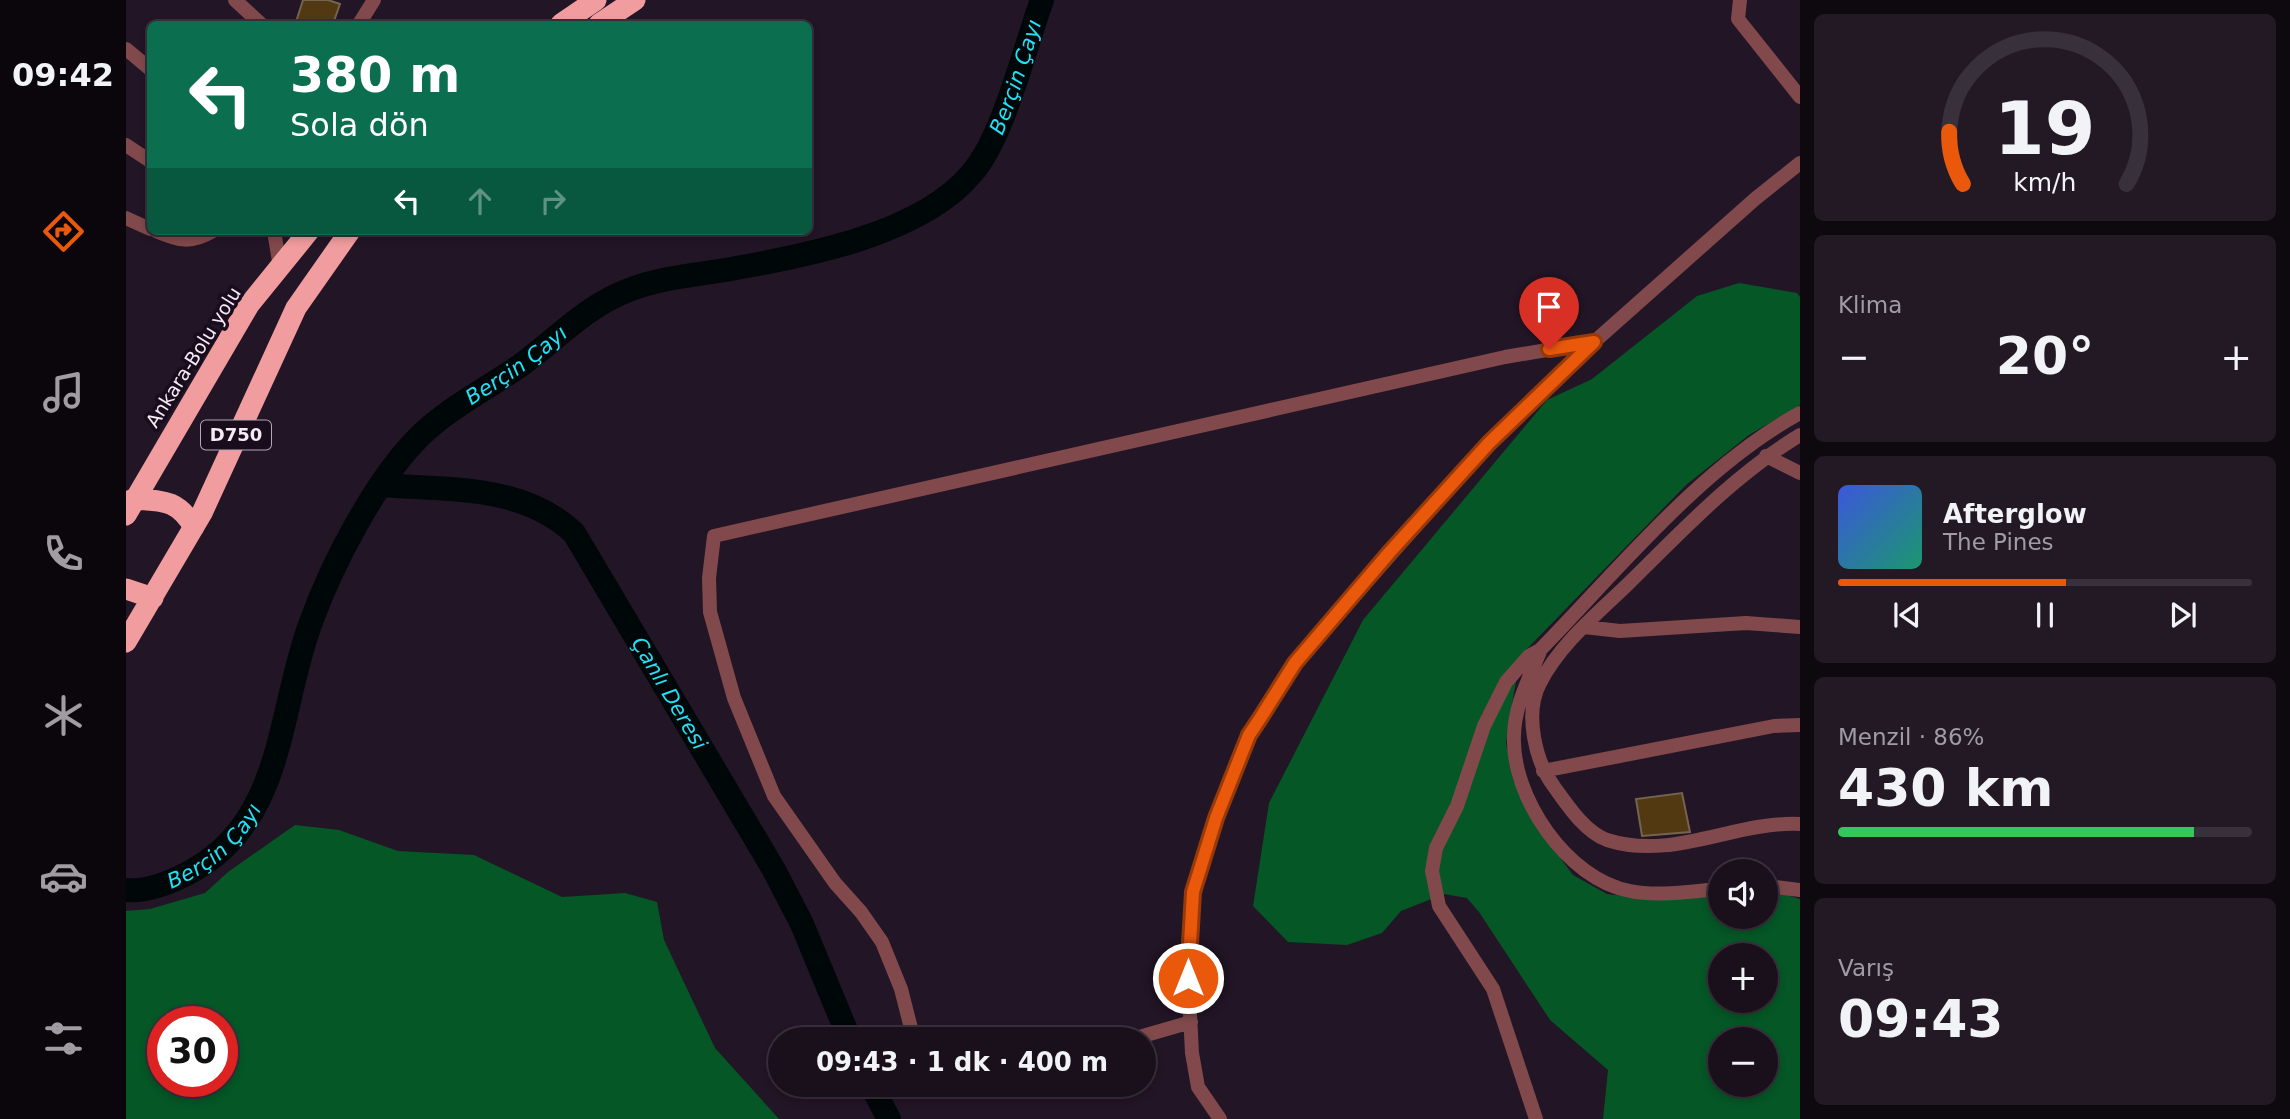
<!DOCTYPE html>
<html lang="tr">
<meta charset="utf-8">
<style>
:root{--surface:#1a101c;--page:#231925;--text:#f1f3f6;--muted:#9f9da3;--line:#38303b;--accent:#ea580c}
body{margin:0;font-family:"DejaVu Sans",sans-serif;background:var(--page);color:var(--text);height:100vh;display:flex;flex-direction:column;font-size:26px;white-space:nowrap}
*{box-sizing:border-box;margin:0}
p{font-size:23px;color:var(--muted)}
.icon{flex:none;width:38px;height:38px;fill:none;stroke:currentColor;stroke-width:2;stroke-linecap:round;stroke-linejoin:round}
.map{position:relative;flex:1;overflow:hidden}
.drawer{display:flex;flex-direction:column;gap:14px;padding:14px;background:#0e090f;width:490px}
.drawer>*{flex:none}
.hud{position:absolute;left:21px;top:21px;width:665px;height:214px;border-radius:10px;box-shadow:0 4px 10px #0003,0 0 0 2px var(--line);background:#0b6e4f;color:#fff;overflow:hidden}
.buttons{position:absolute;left:1582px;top:859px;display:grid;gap:14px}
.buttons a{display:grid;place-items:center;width:70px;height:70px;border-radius:50%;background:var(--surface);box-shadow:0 4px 10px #0003,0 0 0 2px var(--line);font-size:35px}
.speed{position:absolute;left:21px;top:1006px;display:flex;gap:14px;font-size:35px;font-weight:700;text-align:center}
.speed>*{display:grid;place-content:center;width:91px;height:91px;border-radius:50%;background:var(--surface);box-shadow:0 4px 10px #0003,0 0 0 2px var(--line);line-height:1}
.speed .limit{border:10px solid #d22;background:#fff;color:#111}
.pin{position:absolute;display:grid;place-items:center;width:60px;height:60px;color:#fff;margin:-72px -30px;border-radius:50% 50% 50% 0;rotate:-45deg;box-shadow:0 0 7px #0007}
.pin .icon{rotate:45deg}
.me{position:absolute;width:77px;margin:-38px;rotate:0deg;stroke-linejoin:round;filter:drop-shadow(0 0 5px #0008)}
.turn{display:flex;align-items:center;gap:24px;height:147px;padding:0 28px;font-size:32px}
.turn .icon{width:91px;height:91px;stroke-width:2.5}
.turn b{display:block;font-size:49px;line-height:60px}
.lanes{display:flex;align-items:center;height:66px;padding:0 28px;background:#0003;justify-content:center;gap:35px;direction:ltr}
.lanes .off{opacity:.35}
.big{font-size:52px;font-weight:700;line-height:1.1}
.drawer .widget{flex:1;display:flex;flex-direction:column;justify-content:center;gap:10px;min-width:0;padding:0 24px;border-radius:10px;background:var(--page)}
.drawer .dial{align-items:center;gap:0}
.dial svg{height:182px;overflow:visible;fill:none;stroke:var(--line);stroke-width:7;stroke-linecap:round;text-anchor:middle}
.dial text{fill:var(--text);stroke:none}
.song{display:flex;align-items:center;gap:21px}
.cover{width:84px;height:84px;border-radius:10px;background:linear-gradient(135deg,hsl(230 70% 55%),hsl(160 70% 35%))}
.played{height:7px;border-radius:4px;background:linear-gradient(90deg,var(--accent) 55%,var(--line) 55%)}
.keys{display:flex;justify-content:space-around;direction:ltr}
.heat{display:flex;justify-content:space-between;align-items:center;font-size:38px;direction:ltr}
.charge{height:10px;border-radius:5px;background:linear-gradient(90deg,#34c759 86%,var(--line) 0)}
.trip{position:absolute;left:642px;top:1027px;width:388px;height:70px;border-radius:35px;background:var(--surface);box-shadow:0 4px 10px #0003,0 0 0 2px var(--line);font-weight:700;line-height:70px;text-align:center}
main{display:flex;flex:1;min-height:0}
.tab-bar{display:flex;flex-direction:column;width:126px;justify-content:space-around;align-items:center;background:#0a060b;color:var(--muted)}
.tab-bar .icon{width:49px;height:49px}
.tab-bar .active{color:var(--accent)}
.tab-bar b{font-size:32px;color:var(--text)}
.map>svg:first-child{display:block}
.forest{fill:#055726;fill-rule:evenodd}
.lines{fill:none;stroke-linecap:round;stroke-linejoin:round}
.river{stroke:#000709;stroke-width:24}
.building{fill:#523912;stroke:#74644e;stroke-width:2}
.minor{stroke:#81494b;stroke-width:14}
.highway{stroke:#f19d9f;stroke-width:21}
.route-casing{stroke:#983908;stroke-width:18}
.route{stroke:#ea580c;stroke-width:12}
.labels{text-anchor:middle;stroke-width:7;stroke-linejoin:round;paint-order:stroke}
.shield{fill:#190c1d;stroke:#b2a8b6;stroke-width:2}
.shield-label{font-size:18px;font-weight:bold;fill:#f4ebf7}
.street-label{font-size:19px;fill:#f4ebf7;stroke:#190c1d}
.water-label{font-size:21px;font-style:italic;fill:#24e0f4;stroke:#190c1d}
</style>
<main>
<nav class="tab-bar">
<b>09:42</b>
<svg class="icon active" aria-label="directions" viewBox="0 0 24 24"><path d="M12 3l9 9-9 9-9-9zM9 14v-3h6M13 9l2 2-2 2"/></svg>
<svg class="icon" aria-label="music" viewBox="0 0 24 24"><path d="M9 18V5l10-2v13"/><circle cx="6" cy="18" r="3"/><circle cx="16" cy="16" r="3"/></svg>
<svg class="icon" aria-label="phone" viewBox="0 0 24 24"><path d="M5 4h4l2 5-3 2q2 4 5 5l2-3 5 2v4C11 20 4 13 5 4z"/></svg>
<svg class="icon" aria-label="climate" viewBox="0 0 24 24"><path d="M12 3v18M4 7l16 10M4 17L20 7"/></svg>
<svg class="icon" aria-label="car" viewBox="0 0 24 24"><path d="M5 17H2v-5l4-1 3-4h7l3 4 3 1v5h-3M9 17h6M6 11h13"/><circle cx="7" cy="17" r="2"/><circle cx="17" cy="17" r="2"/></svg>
<svg class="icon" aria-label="filters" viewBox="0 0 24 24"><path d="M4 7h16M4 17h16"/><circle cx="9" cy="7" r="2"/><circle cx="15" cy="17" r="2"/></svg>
</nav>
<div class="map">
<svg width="1674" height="1119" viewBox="0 0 1674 1119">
<rect width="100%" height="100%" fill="#221526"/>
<!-- forest -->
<path class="forest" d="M1613 283 1671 293 1674 297V405L1623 435 1560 485 1396 654 1388 692 1380 743 1388 782 1421 840 1447 875 1481 894 1520 899 1594 895V917H1640V893L1650 892 1674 899V1119H1477L1482 1070 1424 1020 1353 912 1341 898 1318 894 1275 911 1256 933 1221 945 1162 942 1127 906 1143 803 1237 620 1421 400 1466 379 1571 296ZM1594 956H1640V1001H1594ZM1594 1040H1640V1085H1594Z
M169 825 213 830 272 851 348 855 436 897 499 893 531 902 538 940 589 1048 653 1119H0V911L24 909 79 893 102 872ZM37 1022H96V1082H37Z"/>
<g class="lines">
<!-- river -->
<g class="river">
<path id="s1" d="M255 485C321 490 396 484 448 533L648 870 676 924 724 1040"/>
<path id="s2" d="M0 890C23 892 46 882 66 871 159 820 152 709 185 622 206 564 249 481 293 437 322 408 361 389 395 365 431 339 460 306 503 290 535 277 571 275 605 269 679 256 796 234 846 173 878 136 898 49 916 0"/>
<path d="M745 1085 763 1119"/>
</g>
</g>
<!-- building -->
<path class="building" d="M177 0H202L214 4 207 24 170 22Z
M1556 793 1564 832 1516 836 1510 799Z"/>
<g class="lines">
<!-- minor -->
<path class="minor" d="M109 0 135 24
M1614 0 1612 19 1674 97
M233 24 248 0
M0 49 24 69
M0 145 24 161
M0 218 24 229
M30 231C53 241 65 244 87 231
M148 231 154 267
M1674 435C1608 475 1557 530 1502 584 1471 614 1434 644 1414 683 1398 713 1409 762 1429 788 1442 806 1459 832 1481 840 1547 861 1608 821 1674 824
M1640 456 1674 473
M1458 627 1494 631 1620 623 1674 627
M1417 771 1648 726 1674 725
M1640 886 1674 890
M1594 889C1565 891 1533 897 1504 891 1441 879 1385 797 1388 735 1389 703 1404 677 1415 649 1493 569 1575 467 1674 413
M788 1040 775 989 756 942 735 912 709 883 648 796 608 698 584 612 583 578 588 536 1379 357 1468 342
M1003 1040 1065 1022
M1094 1119 1072 1087 1066 1053 1061 956 1067 892 1090 818 1123 735 1169 663 1363 443 1468 342 1629 199 1674 163
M1410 1119 1367 989 1313 906 1306 871 1310 848 1331 806 1358 726 1380 682 1403 656 1414 650"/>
<!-- highway -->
<path class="highway" d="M435 24 470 0
M473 24 509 0
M7 499C37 501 51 499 68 527
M0 515 123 305 183 231
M0 589 27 598
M0 642 76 513 170 308 224 231"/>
</g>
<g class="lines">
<defs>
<path id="route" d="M1062 978 1067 892 1090 818 1123 735 1135 717 1169 663 1263 553 1363 443 1468 342 1423 349"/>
</defs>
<!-- route casing -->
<use href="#route" class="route-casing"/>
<!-- route -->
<use href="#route" class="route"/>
</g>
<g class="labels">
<!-- shield labels -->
<rect class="shield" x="75" y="420.5" width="70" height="29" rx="5"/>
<g class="shield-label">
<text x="110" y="441">D750</text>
</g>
<!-- street labels -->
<g class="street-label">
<text transform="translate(67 357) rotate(-58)" y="7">Ankara-Bolu yolu</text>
</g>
<!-- water labels -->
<g class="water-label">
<text dy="7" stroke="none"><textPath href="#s2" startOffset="1302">Berçin Çayı</textPath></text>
<text dy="7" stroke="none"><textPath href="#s2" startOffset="691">Berçin Çayı</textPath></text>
<text dy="7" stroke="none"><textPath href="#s1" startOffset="390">Çanlı Deresi</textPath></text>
<text dy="7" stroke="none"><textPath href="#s2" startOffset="103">Berçin Çayı</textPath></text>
</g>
</g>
</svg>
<div class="buttons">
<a><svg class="icon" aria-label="sound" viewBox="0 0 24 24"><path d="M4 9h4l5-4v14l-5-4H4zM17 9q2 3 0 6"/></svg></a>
<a>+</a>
<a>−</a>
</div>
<div class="speed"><div class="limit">30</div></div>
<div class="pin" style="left:1423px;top:349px;background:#d93025"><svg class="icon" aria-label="arrive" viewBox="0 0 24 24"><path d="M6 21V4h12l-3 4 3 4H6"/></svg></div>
<svg class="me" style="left:1062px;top:978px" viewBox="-20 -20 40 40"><circle r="17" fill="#ea580c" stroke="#fff" stroke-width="3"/><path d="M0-11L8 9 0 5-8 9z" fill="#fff"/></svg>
<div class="trip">09:43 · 1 dk · 400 m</div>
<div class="hud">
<div class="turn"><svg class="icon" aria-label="left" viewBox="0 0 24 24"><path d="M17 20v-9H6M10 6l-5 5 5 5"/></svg><div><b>380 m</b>Sola dön</div></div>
<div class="lanes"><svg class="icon" aria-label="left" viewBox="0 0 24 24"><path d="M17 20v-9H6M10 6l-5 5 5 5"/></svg><svg class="icon off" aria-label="ahead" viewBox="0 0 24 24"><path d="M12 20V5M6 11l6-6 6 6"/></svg><svg class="icon off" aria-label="right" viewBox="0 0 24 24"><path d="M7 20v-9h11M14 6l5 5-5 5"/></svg></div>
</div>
</div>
<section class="drawer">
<div class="widget dial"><svg viewBox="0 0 100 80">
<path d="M14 69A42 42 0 1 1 86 69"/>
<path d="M14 69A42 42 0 0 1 8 46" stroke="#ea580c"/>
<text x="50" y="56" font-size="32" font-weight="700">19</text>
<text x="50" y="72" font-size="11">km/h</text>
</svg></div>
<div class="widget"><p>Klima</p>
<div class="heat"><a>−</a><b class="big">20°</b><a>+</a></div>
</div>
<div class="widget">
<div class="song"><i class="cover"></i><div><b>Afterglow</b><p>The Pines</p></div></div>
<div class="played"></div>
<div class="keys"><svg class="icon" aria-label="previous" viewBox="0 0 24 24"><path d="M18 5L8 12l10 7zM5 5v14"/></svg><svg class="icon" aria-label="pause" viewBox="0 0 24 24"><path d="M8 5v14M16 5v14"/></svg><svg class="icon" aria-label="next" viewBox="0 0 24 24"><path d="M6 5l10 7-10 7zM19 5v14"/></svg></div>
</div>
<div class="widget"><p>Menzil · 86%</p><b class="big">430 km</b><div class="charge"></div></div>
<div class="widget"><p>Varış</p><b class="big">09:43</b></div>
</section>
</main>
